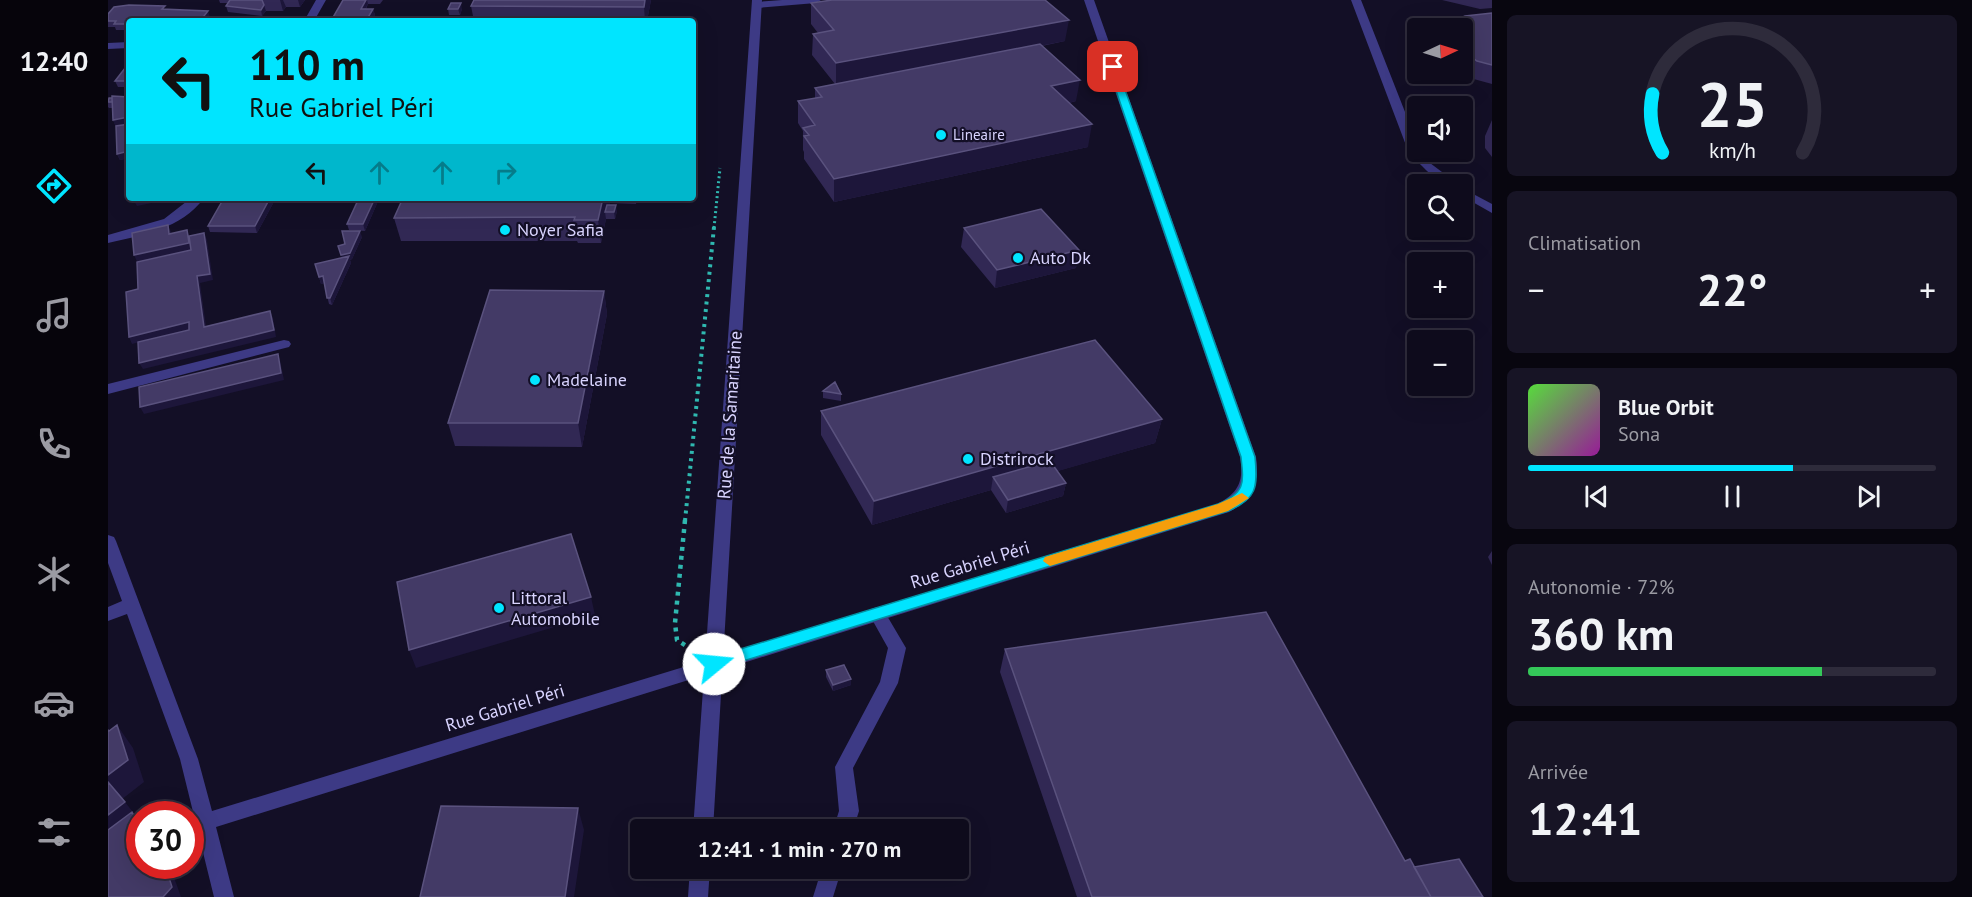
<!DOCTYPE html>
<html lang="fr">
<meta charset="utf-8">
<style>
:root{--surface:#0e0b1c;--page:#171425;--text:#f1f3f6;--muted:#9b9ba3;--line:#2e2b3b;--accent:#00e5ff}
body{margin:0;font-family:"PT Sans",sans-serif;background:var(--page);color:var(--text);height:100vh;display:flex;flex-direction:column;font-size:22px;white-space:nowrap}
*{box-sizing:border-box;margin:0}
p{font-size:20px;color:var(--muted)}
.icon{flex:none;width:33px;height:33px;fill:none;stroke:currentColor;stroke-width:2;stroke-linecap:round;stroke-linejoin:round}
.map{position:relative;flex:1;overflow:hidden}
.side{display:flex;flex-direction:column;gap:15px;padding:15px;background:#08060f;width:480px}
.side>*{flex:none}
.hud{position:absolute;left:18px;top:18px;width:570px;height:183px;border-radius:6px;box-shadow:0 6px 24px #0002,0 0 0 2px var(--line);background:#00e5ff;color:#111;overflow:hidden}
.needle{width:39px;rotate:86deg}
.fabs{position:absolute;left:1299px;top:18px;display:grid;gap:12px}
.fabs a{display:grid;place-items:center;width:66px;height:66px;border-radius:6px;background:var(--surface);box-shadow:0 6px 24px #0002,0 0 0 2px var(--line);font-size:30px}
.speed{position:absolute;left:18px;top:801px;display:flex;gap:12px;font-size:30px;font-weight:700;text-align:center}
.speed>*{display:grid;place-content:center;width:78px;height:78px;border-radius:50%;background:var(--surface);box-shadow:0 6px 24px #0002,0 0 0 2px var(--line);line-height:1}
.speed .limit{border:9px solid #d22;background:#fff;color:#111}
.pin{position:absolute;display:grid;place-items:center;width:51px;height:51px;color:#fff;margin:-26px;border-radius:12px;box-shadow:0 3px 9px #0006}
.me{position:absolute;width:66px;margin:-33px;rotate:73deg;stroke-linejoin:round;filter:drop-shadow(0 0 4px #0008)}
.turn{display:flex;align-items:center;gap:21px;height:126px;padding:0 24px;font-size:27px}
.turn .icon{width:78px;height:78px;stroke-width:2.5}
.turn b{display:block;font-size:42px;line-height:51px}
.lanes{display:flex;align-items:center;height:57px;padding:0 24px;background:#0003;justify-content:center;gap:30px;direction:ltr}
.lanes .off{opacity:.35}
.big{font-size:45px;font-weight:700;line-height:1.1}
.side .tile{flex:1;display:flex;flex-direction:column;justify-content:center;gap:9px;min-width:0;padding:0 21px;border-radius:9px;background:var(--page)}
.side .dial{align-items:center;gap:0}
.dial svg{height:156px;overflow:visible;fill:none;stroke:var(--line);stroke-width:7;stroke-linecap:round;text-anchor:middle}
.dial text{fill:var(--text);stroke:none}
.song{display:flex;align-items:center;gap:18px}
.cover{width:72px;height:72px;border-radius:9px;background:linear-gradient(135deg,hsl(110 70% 55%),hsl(300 70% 35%))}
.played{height:6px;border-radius:3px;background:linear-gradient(90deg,var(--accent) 65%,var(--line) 65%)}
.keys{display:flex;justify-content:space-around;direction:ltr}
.heat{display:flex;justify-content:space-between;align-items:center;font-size:33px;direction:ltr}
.charge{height:9px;border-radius:4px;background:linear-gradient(90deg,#34c759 72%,var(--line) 0)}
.trip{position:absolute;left:522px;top:819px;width:339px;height:60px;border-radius:6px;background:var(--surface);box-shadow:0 6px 24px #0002,0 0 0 2px var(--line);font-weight:700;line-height:60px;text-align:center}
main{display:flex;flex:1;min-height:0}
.menu{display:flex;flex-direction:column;width:108px;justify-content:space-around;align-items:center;background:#06040b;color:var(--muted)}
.menu .icon{width:42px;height:42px}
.menu .current{color:var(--accent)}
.menu b{font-size:27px;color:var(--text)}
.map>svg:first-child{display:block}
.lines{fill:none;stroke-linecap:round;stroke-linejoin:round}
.path-far2{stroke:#2fb8b0;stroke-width:3;stroke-dasharray:2 3;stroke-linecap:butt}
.path-far1{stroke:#2fb8b0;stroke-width:4;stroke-dasharray:3 4.5;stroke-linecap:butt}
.path{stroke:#2fb8b0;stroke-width:4.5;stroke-dasharray:4 5;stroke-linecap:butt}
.service{fill:#3d3a85;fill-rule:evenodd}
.minor{fill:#3d3a85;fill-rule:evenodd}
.tertiary{fill:#3d3a85;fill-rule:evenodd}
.wall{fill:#312854}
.shaded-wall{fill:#1d163a}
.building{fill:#433a66;stroke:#5a527e;stroke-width:1.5}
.route{fill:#00e5ff;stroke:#0095a6;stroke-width:1.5}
.slow{fill:#f59e0b}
.poi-dot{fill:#00e5ff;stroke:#130f26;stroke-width:2}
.labels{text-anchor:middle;stroke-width:4.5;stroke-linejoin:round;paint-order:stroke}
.far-poi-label{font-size:15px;fill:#d9d4ff;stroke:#130f26;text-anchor:start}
.poi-label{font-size:18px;fill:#d9d4ff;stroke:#130f26;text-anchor:start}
.street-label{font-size:18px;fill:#d9d4ff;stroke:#130f26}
</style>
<main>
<nav class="menu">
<b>12:40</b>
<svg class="icon current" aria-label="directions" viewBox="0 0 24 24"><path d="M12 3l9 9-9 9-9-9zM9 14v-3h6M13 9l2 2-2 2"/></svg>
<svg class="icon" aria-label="music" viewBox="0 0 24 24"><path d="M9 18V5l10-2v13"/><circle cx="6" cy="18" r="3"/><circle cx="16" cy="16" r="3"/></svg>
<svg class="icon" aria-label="phone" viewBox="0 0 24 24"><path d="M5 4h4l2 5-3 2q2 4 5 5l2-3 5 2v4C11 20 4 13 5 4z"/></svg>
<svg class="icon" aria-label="climate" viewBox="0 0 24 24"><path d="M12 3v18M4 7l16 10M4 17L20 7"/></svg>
<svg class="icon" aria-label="car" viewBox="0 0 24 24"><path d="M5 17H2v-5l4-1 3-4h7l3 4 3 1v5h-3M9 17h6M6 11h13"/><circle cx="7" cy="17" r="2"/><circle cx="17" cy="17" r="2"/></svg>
<svg class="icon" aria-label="filters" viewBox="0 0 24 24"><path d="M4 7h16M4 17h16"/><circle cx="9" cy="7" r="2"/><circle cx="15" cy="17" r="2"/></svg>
</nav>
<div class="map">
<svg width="1384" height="897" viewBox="0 0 1384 897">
<rect width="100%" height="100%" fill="#130f26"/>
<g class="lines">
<!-- path-far2 -->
<path class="path-far2" d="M606 228 612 168"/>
<!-- path-far1 -->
<path class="path-far1" d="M577 521 606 227"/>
<!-- path -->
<path class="path" d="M577 520 567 623 569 640 580 647"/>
<!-- service -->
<path class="service" d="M1243 0H1253L1310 145V152H1314L1322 163 1350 184C1327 184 1312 165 1299 148Z
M1354 188 1384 204V213L1354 196Z
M176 340 181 341 183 344 181 347 0 394V384Z
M769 607 775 609 798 648 790 683 745 768 751 811 745 830H725L731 811 727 767 772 682 780 648 761 614 763 609Z
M714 868H734L725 897H705Z"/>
<!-- minor -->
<path class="minor" d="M208 0H218L206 21H196Z
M674 0H713L708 3 649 8 644 5 649 2Z
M976 0H986L1148 457C1152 483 1144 500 1121 512L108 827 126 897H106L72 759 19 614 0 621V607L14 601 0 563V535L6 537 8 541 90 759 104 811 1109 504C1131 493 1136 481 1132 457Z
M21 42V48L0 49V43Z
M83 198H96C73 229 35 235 0 243V235L56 219Z"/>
<!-- tertiary -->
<path class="tertiary" d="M644 0H654L605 830H585Z
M582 868H602L600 897H580Z"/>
</g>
<!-- wall -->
<path class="wall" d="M111 0H197L192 7H178L175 11H158L154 16 120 12 118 6 120 3H112Z
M235 0H275L272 4H260L258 9H265L267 15 263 21H224V19Z
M366 0H543L539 21H366L363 6Z
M1334 0H1384V8L1372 9Z
M703 3 957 41 934 46 968 101 961 103 980 147 726 202 696 159V152L695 150V131L690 123V101L707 98V88L727 84 704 55 705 34 710 33 703 24Z
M58 9 102 17 21 21V30H8L7 27H0V14Z
M340 9H354L352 15H341Z
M1384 13V84L1362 78 1354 72V28Z
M21 63V87H10L7 81Z
M4 96 21 97V158L12 160 9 154 8 126 5 120 4 108H1L0 107V100L1 98H4Z
M1384 120V157L1377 148V136Z
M168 198 149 233 102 232 100 226Z
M295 198H529L528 204 502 203 501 205 509 211 507 219H498L493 243H470L469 241H293L286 218Z
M271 199 257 231 241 230 239 224Z
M856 228 971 250 968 268 887 288 853 247Z
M254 237 244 259 242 260 243 263 224 305 221 304 216 283 213 284 211 277 234 258 237 244Z
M496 291 499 314 474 447 347 446 340 423Z
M715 391 733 394V401L715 398Z
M713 411 1054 419 1047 443 949 471 958 483 955 496 898 513 883 490 764 525 713 435Z
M1384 551V565L1380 557Z
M897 649 1297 861 1306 867 1375 897H969L892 672Z
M718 670 743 685 725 691 718 677Z"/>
<!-- shaded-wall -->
<path class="shaded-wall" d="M172 0H175L178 7 175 11Z
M190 0H197L192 7Z
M258 0H259L260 4 254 15 253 9Z
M537 0H543L539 21H537L536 7Z
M353 3 354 9 352 15 350 9Z
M156 5 158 11 154 16 153 10Z
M265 9 267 15 263 21H258Z
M100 11 102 17 99 21H92Z
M961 20 957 41 728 85V63Z
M972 80 968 101 939 108 943 86Z
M21 117V131L10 133 5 120Z
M984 124 980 147 726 202V179Z
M21 151V158L12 160 9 154Z
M22 198H63V199L29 206 26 201H24Z
M162 198H168L149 233 147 226Z
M267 198 271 199 257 231 255 224Z
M495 198H501L502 203 500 212H497L498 219 493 243 490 220Z
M508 205 509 211 507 219 506 212Z
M60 225 65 237 79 230 84 243 86 256 32 268 26 255 61 234Z
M252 231 254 237 244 259 242 260 243 263 224 305 222 298 235 261 233 255Z
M96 233 99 240 105 280 92 283 99 333 96 327 89 276Z
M971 250 968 268 887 288 889 270Z
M215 276 217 283 213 284 211 277Z
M496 291 499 314 474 447 470 423Z
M162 311 165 318 168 337 35 369 31 363Z
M81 322 84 329 24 344 21 337Z
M170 354 172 360 176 380 36 414 32 407Z
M1054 419 1047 443 892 488 885 477 883 490 764 525 766 501Z
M958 483 955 496 898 513 900 500Z
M483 597 487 615 308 668 301 650Z
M743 679V685L725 691V685Z
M9 725 25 748 36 782 13 800 0 783V775Z
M17 802 32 821V827L0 849V815Z
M470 808 476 830 466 897H457Z
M45 866H55L52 869 47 871Z
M58 868 67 880 73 897H55Z"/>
<!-- building -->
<path class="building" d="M122 0H154L156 5 153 10 118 6Z
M235 0H258L253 9H265L258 21H244L246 19H224Z
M366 0H537L536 7 363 6Z
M724 0H937L961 20 728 63 705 34 726 30 703 3Z
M343 3H353L350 9H340Z
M21 5 57 6 54 9 100 11 92 21H21V24H6L8 21H0V14L6 7Z
M1384 13V65L1369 61 1354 50V28H1340L1345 21 1357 16Z
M932 44 972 80 943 86 984 124 726 179 696 136 701 135 695 128 707 125 690 101 714 97 707 88Z
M21 63V81H7Z
M4 96 21 97V117L5 120Z
M1 98H4V102H0Z
M21 124V151L9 154 8 126Z
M21 164V194L19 165Z
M116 198H162L147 226H100Z
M251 198H267L255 224H239Z
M295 198H495L490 220H466L467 217 286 218Z
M499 205H508L506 212H497Z
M933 209 971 250 889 270 856 228Z
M60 225 61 234 79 230 81 243 26 255 24 233Z
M234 231H252L242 253 233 255 230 246 237 244Z
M96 233 102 274 89 276 96 327 162 311 166 330 31 363 30 342 81 330V322L21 337 18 292 30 289 29 262 83 250 81 236Z
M241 256 222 298H219L215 276 211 277 207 264Z
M382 290 496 291 470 423H340Z
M987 340 1054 419 766 501 713 411Z
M170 354 173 373 32 407 31 387Z
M727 382 733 394 715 391Z
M942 461 958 483 900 500 885 477Z
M463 534 483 597 301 650 289 582Z
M1158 612 1297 861 1302 859 1323 897H984L897 649Z
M736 665 743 679 725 685 718 670Z
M9 725 20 760 0 775V730L1 731Z
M0 782 17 802 0 815Z
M333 806 470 808 457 897H312Z
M24 812 32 827V866H45L47 871 58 868 64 887 55 897H0V830Z
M1351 859 1375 897H1323L1306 867Z"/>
<!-- route -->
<path class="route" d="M1005 65 1009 67 1147 457C1150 487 1149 499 1120 511L606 670 600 668 598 664 600 659 606 657 1110 504C1137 493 1136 484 1133 457L1000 67Z"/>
<!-- slow -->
<path class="slow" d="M1134 493 1141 498 1120 511 942 566 935 561 937 557 1110 504Z"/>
<!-- markers -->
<g class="poi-dot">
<circle cx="833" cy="135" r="6"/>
<circle cx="397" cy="230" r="6"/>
<circle cx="910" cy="258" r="6"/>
<circle cx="427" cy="380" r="6"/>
<circle cx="860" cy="459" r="6"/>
<circle cx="391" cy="608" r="6"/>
</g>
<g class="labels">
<!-- far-poi labels -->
<g class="far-poi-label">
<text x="845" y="140">Lineaire</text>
</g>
<!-- poi labels -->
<g class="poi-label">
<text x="409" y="236">Noyer Safia</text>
<text x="922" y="264">Auto Dk</text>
<text x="439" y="386">Madelaine</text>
<text x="872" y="465">Distrirock</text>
<text x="403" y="604">Littoral<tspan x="403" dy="21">Automobile</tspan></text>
</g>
<!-- street labels -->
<g class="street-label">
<text transform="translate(622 415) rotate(-86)" y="6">Rue de la Samaritaine</text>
<text transform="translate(862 565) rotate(-17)" y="6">Rue Gabriel Péri</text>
<text transform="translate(397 708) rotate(-17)" y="6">Rue Gabriel Péri</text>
</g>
</g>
</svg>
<div class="fabs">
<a><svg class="needle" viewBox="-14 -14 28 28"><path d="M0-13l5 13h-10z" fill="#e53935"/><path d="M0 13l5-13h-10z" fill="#9b9ba3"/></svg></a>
<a><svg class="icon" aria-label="sound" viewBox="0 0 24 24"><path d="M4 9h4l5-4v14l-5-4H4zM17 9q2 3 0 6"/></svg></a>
<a><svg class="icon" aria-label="search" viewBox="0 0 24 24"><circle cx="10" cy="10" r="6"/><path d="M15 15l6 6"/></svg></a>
<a>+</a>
<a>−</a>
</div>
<div class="speed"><div class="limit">30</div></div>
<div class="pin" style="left:1005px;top:67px;background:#d93025"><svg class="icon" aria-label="arrive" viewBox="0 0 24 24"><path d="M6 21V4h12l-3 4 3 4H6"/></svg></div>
<svg class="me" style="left:606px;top:664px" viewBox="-20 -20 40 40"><circle r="19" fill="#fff"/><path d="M0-13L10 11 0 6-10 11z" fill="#00e5ff"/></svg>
<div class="trip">12:41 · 1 min · 270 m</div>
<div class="hud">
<div class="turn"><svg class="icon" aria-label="left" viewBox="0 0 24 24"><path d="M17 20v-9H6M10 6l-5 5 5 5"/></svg><div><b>110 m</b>Rue Gabriel Péri</div></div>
<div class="lanes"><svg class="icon" aria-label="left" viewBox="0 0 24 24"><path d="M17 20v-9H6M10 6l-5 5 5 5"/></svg><svg class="icon off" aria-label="ahead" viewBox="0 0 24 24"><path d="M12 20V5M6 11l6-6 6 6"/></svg><svg class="icon off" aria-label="ahead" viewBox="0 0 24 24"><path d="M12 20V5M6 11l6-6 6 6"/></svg><svg class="icon off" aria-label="right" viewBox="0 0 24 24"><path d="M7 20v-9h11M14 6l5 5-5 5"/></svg></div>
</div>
</div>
<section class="side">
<div class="tile dial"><svg viewBox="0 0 100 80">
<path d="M14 69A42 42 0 1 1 86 69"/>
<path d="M14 69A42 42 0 0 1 9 39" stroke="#00e5ff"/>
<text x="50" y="56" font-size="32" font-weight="700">25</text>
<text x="50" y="72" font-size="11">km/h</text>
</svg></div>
<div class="tile"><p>Climatisation</p>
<div class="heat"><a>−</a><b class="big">22°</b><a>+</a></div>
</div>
<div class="tile">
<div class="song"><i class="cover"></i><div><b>Blue Orbit</b><p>Sona</p></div></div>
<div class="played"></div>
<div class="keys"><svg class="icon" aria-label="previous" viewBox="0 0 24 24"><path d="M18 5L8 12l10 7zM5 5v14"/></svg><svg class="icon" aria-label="pause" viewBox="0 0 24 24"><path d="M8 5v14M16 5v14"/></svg><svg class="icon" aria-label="next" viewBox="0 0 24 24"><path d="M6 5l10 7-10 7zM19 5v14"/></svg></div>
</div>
<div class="tile"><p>Autonomie · 72%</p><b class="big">360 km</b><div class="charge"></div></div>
<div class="tile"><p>Arrivée</p><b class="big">12:41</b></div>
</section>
</main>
